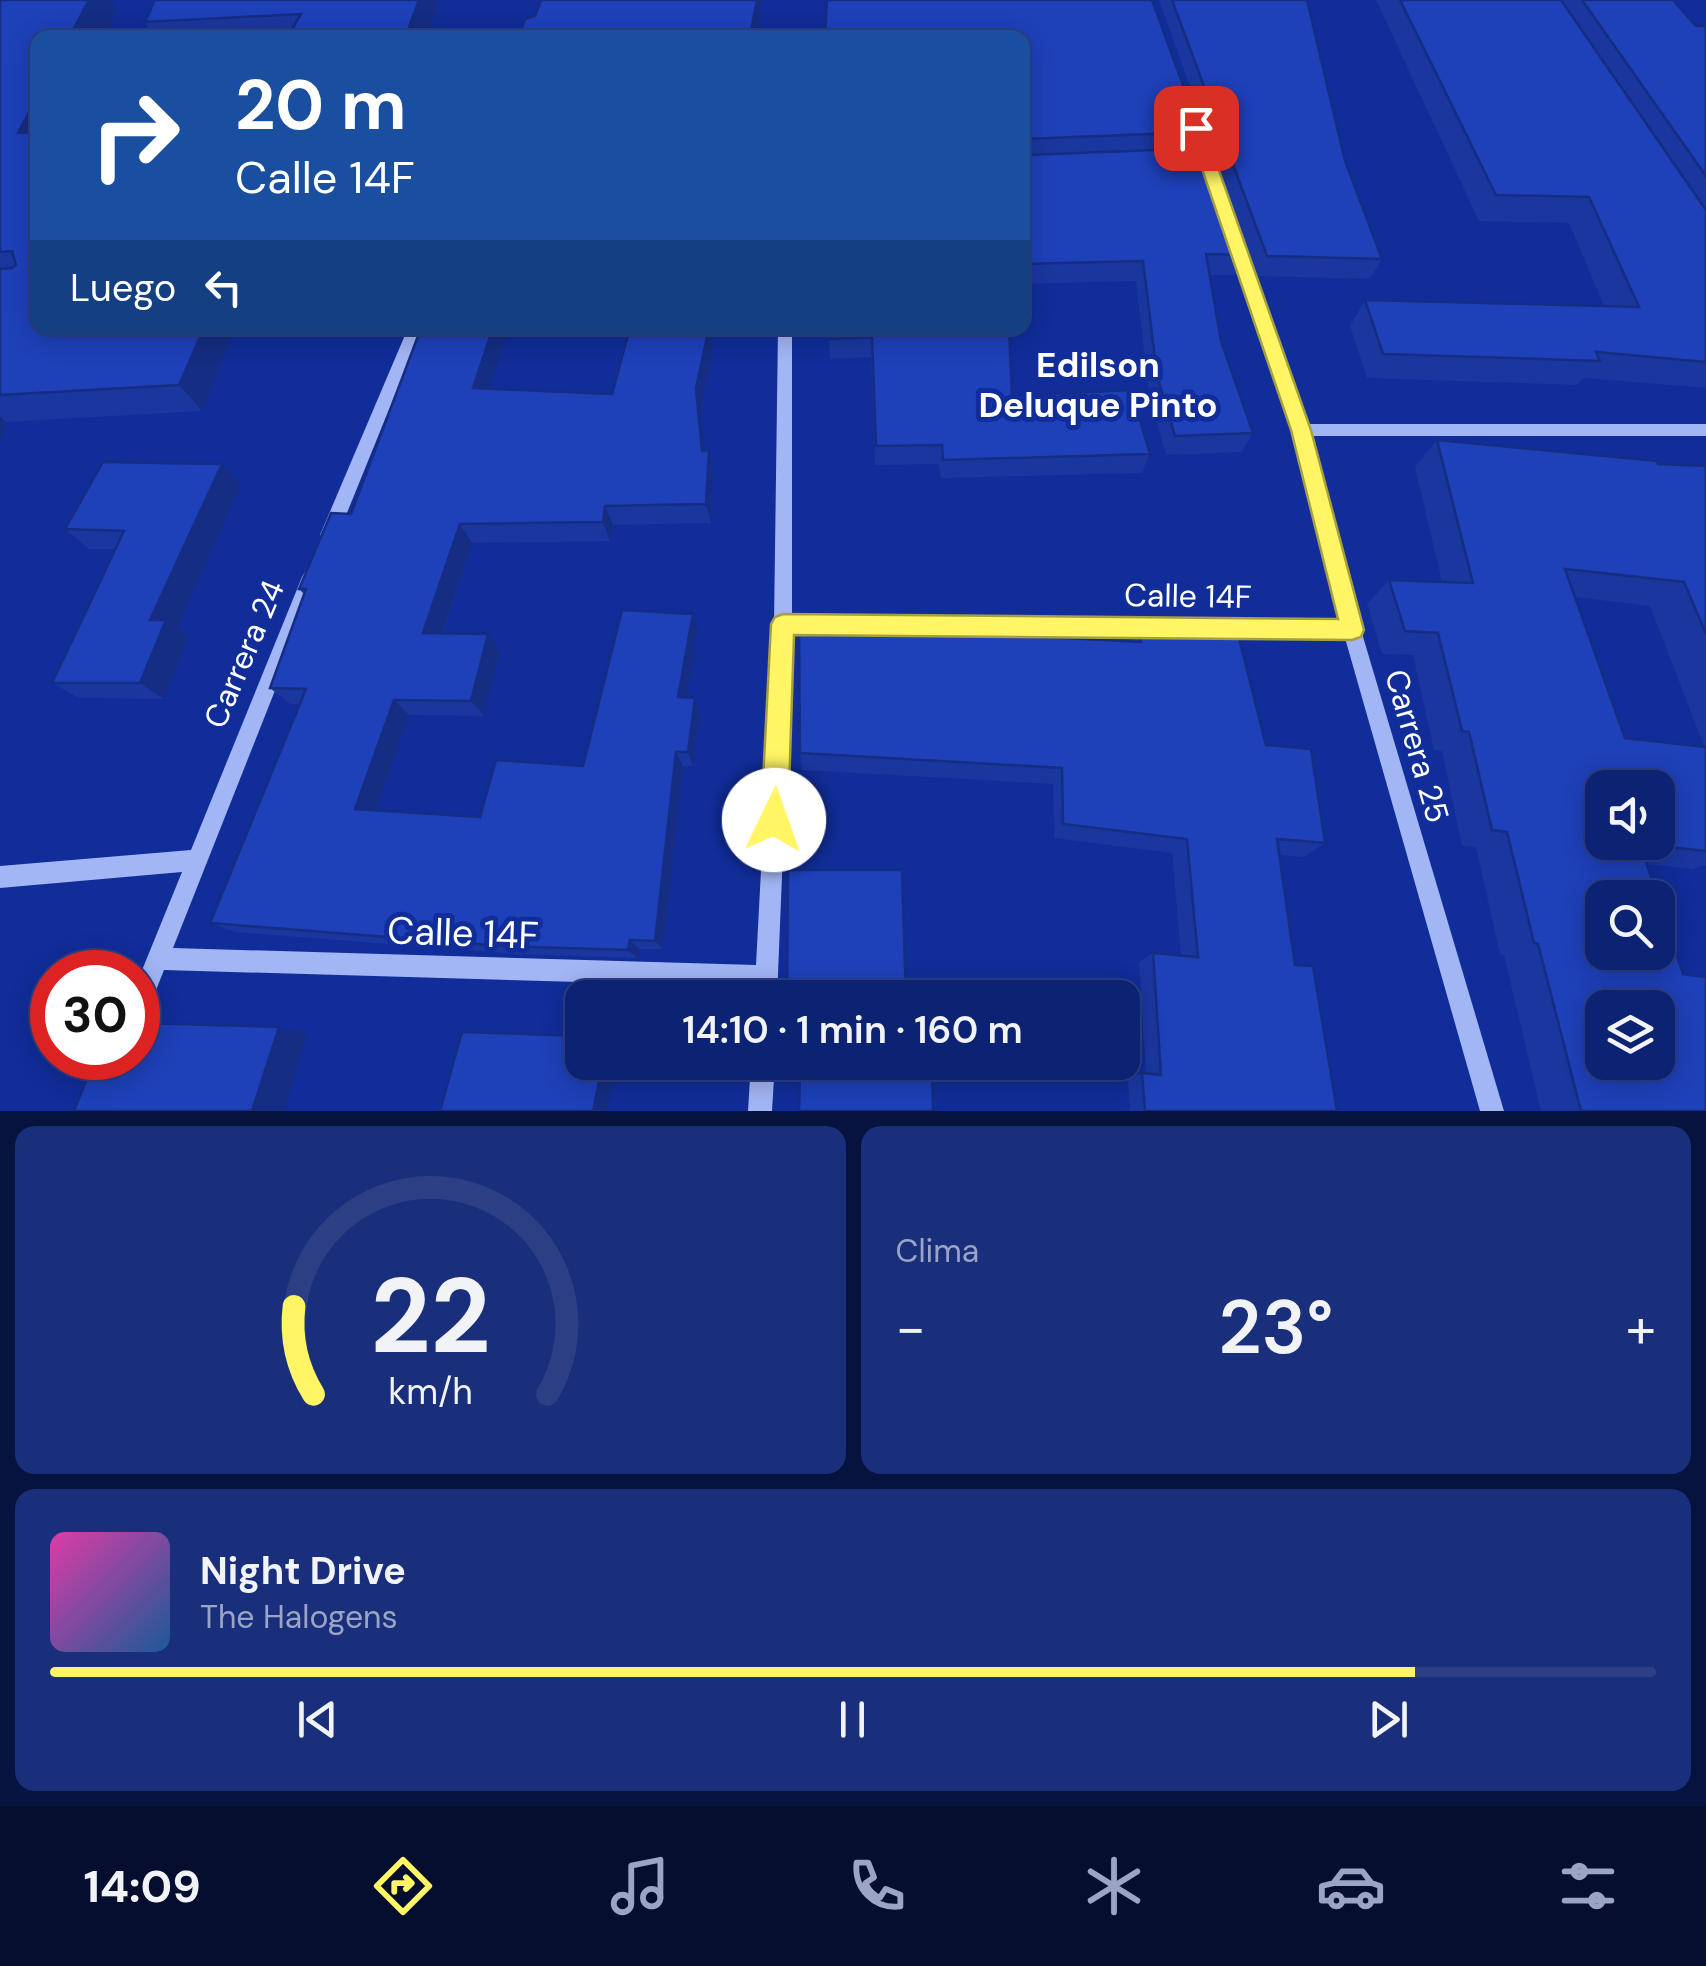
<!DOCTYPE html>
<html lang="es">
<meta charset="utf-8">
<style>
:root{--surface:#0c2273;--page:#1a2f7b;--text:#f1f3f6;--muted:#9aa4c4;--line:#2c3f85;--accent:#fff565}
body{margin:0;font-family:"DM Sans",sans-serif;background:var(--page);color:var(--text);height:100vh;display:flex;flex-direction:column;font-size:38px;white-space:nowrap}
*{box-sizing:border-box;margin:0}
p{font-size:32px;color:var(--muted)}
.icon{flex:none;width:55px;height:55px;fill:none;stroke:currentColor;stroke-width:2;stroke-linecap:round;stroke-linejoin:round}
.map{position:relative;height:1111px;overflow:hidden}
.panel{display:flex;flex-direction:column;gap:15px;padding:15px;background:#07133f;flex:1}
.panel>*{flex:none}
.banner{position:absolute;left:30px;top:30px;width:1000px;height:305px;border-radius:20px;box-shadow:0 5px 25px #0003,0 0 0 2px var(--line);background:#1a4fa0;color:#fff;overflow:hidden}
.buttons{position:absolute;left:1585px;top:770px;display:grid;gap:20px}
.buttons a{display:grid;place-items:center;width:90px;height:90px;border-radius:20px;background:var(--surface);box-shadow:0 5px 25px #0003,0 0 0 2px var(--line);font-size:50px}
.speed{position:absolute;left:30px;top:950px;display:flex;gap:20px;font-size:50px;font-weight:700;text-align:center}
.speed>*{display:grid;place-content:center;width:130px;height:130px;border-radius:50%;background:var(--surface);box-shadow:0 5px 25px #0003,0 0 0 2px var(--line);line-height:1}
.speed .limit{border:15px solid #d22;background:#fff;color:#111}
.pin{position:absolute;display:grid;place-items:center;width:85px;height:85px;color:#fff;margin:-42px;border-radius:20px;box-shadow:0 5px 15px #0006}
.me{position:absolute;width:110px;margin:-55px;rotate:3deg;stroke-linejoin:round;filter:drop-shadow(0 0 8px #0008)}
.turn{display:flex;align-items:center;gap:35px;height:210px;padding:0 40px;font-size:45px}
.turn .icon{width:130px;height:130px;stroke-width:2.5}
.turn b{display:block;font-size:70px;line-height:85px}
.then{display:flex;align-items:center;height:95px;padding:0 40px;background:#0003;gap:20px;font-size:38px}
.big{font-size:75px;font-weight:600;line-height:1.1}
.panel .card{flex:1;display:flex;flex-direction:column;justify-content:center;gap:15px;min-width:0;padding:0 35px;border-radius:20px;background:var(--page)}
.panel .dial{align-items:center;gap:0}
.dial svg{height:260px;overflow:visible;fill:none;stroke:var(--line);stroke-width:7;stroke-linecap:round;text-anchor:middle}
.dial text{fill:var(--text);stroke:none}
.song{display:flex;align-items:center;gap:30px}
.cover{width:120px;height:120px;border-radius:15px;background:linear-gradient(135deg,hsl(320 70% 55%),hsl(210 70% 35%))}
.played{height:10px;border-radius:5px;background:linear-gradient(90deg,var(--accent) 85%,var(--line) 85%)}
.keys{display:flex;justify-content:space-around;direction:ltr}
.heat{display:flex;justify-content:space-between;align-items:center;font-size:55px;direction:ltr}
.panel .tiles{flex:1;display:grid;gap:15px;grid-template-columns:1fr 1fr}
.card:last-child{grid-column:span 2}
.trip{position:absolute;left:565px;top:980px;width:575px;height:100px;border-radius:20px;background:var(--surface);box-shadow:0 5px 25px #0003,0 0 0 2px var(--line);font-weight:600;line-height:100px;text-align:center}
.dock{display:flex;height:160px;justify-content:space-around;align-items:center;background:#050e2e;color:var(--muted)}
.dock .icon{width:70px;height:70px}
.dock .on{color:var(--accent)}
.dock b{font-size:45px;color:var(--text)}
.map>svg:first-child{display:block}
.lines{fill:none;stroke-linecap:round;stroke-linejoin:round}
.minor{fill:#a2b5f4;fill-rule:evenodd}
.wall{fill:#1a379f;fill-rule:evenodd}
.shaded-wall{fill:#152d82}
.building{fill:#1e40b9;stroke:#152d82;stroke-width:2.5;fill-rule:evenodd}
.route{fill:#fff565;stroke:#a69f42;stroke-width:2.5}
.labels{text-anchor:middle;stroke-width:10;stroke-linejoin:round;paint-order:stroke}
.street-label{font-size:32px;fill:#fff;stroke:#102d99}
.neighbourhood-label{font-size:35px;font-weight:bold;fill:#fff;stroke:#102d99}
.near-street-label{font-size:38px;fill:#fff;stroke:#102d99}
</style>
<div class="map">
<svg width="1706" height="1111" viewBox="0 0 1706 1111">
<rect width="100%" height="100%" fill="#102d99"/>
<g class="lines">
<!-- minor -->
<path class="minor" d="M1235 234 1242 239 1307 424H1706V436H1311L1361 630 1504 1111H1480L1345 638 792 632 777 998H755V987L164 970 146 1015 138 1018V980L182 872 0 888V866L191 850 302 577 305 572 311 569 317 572 320 577 173 948 756 965 774 624 778 328H792V616L1341 622 1293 430 1228 239Z
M408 328H422L338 535 335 540H323L320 535Z
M751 1062H775L772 1111H748Z"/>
</g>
<!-- wall -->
<path class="wall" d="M0 0 117 10 103 38H38V328H236L202 411 6 422 0 443Z
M155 0 437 10 426 38H154L145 22Z
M541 0H763L756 38H518L535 16Z
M1159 0H1307L1345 161 1382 259 1370 279 1258 276Z
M1376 0H1673L1696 26H1706V388L1584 378 1577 385 1367 378 1350 326 1365 300 1604 306 1569 223 1479 221Z
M1022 38 1200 132 1195 148 1244 255 1235 275H1209L1221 341 1253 433 1242 452 1166 455 1149 394 1136 281 1022 284Z
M709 328 713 350 701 409 704 450H709L713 471 711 523 613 525 610 541 472 543 443 634H488L500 651 484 716 409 715 376 811 480 817 583 766 698 631 686 697 695 698 700 713 693 766H683L663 949H639L637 958 515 954 235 932 210 923 300 704H290L270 688 304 594 299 589 351 514 490 388 612 394Z
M828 328H1009L1012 396 1150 454 1142 473 941 478 939 464 875 465 871 357 830 359Z
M1437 440 1658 464 1706 466V865L1692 869 1646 864 1706 1111H1541L1504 955 1500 954 1476 847 1462 846 1442 751 1434 750 1413 655 1382 654 1367 604 1389 580 1442 582 1415 467ZM1575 597 1650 606 1704 746 1625 738Z
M222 464 241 484 177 628 188 637 164 699 79 698 52 683 115 549H89L65 529Z
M1138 630 1266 745 1325 843 1304 857 1279 855 1295 965 1337 1111H1130L1128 1077 1146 1073 1139 962 1153 953 1181 955 1172 853 1054 838 1053 784 802 770 800 753 1132 642Z
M932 1062 800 1078H789L785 1074Z"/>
<!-- shaded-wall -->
<path class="shaded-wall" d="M89 0H111L117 10 103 38H69Z
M419 0H436L437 10 426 38H405Z
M757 0H763L756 38H750Z
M38 96V157L18 133Z
M204 328H236L202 411 179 385Z
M493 328H509L483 409 473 388Z
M709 328 713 350 701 409 706 471 702 451 696 388Z
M0 416 6 422 0 443Z
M709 450 713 471 711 523 706 504Z
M222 464 241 484 177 628 188 637 164 699 140 683 150 620Z
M605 506 613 525 610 541 603 522Z
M460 524 472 543 437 650 423 633Z
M693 614 698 631 684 712 678 697Z
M488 634 500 651 484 716 471 701Z
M695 698 700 713 693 766 688 752Z
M394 700 409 715 372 822 355 809Z
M676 752 683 766 663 949 655 941Z
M630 940 639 949 637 958 628 950Z
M279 1027 307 1033 284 1111H252Z
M603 1062H617L607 1111H593Z"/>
<!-- building -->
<path class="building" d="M0 0H89L69 38H38V96L18 133 38 132V328H204L179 385 0 395V269L12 268 16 265 12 251 0 252Z
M155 0H419L405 38H287L301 14 145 22Z
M541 0H757L750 36 598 33 597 38H518L525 19 535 16Z
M827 0H1152L1200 132 1025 139 1022 149V38H825Z
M1172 0H1307L1345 161 1382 259 1267 256Z
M1400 0H1561L1706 210V362L1596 352 1600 361 1383 354 1365 300 1639 307 1589 197 1496 195Z
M1582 0H1673L1696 26H1706V176Z
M1206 148 1244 255 1206 254 1221 341 1253 433 1175 436 1157 375 1143 261 1022 264V151L1026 155Z
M421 328H493L473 388 612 394 630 328H709L696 388 702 451 709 450 706 504 605 506 603 522 460 524 423 633 488 634 471 701 394 700 355 809 480 817 496 760 583 766 622 610 693 614 678 697 695 698 688 752H676L655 941 630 940 628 950 501 946 210 923 306 689 270 688 306 589H299L331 513 351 514Z
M829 328H1009L1012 396 1131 390 1150 454 943 460 942 445 876 446 872 337 830 339Z
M1437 440 1657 461 1658 464 1706 466V634L1684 582 1565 569 1625 738 1706 747V851L1640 844 1683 974 1706 977V1111H1581L1538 944 1534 943 1507 832 1492 830 1469 732 1462 731 1438 633 1405 631 1389 580 1473 583ZM1602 788H1658V842H1602ZM1602 898H1658V952H1602ZM1602 1008H1658V1062H1602Z
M103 462 222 464 150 620H166L140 683H52L124 531 65 529Z
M874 628 1141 642 1138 630H1237L1266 745 1311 749 1325 843 1277 839 1295 965 1313 966 1337 1111H1145L1142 1073 1161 1075 1153 953 1198 957 1187 839 1063 824 1062 768 800 753 799 631Z
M788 870H902L906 998H787Z
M138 1023 279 1027 252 1111H74L95 1058H138Z
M462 1032 582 1036V1062H603L593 1111H440Z
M786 1062H932L933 1111H799L800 1074H785Z"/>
<!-- route -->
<path class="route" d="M1196 123 1204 128 1311 430 1364 630 1361 637 1352 640 794 635 788 820 784 829 774 833 765 829 761 820 771 624 775 617 783 614 1338 619 1291 430 1188 128Z"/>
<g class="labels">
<!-- street labels -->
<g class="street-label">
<text transform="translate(1188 596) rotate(1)" y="11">Calle 14F</text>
<text transform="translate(244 654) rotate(-67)" y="11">Carrera 24</text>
<text transform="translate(1417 746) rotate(74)" y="11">Carrera 25</text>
</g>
<!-- neighbourhood labels -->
<g class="neighbourhood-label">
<text x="1098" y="377">Edilson<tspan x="1098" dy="40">Deluque Pinto</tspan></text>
</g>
<!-- near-street labels -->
<g class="near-street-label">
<text transform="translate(463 933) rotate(2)" y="13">Calle 14F</text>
</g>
</g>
</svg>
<div class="buttons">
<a><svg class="icon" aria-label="sound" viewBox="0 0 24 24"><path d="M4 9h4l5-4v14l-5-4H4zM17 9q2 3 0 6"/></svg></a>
<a><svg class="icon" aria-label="search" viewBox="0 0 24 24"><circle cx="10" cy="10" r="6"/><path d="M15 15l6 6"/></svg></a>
<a><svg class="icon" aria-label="layers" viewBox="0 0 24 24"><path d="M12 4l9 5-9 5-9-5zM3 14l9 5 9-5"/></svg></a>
</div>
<div class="speed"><div class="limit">30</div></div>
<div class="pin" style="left:1196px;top:128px;background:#d93025"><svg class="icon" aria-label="arrive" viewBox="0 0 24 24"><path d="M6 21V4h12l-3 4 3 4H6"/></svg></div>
<svg class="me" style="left:774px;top:820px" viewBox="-20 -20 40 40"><circle r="19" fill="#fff"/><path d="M0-13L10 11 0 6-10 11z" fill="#fff565"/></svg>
<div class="trip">14:10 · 1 min · 160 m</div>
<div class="banner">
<div class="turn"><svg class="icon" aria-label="right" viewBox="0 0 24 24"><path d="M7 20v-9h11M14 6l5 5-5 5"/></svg><div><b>20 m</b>Calle 14F</div></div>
<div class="then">Luego<svg class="icon" aria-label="left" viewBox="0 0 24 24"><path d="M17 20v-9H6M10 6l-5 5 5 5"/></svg></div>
</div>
</div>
<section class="panel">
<div class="tiles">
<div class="card dial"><svg viewBox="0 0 100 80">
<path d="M14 69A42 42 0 1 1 86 69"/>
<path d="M14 69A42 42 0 0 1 8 42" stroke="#fff565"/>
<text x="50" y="56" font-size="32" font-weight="700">22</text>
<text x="50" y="72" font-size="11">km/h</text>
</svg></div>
<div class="card"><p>Clima</p>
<div class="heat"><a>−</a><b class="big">23°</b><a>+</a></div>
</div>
<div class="card">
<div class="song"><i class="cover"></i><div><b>Night Drive</b><p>The Halogens</p></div></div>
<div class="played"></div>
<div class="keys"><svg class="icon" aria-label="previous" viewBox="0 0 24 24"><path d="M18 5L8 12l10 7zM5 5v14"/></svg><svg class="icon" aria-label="pause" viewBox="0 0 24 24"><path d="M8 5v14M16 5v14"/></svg><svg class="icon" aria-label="next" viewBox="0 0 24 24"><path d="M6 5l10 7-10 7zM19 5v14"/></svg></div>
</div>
</div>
</section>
<nav class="dock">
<b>14:09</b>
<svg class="icon on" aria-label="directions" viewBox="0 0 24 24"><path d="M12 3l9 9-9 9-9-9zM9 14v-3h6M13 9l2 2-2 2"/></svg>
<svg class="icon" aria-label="music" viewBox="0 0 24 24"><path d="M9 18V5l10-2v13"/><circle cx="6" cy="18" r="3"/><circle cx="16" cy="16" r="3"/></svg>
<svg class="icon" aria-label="phone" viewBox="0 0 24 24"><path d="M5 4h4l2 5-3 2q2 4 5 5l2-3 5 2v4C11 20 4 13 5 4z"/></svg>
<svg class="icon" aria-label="climate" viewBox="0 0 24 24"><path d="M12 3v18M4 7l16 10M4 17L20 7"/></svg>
<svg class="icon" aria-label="car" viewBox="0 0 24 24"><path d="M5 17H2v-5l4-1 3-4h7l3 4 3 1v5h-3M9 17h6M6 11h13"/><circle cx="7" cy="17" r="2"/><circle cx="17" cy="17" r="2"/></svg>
<svg class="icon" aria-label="filters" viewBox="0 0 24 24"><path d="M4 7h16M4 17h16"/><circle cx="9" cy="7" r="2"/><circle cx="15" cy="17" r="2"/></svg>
</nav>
